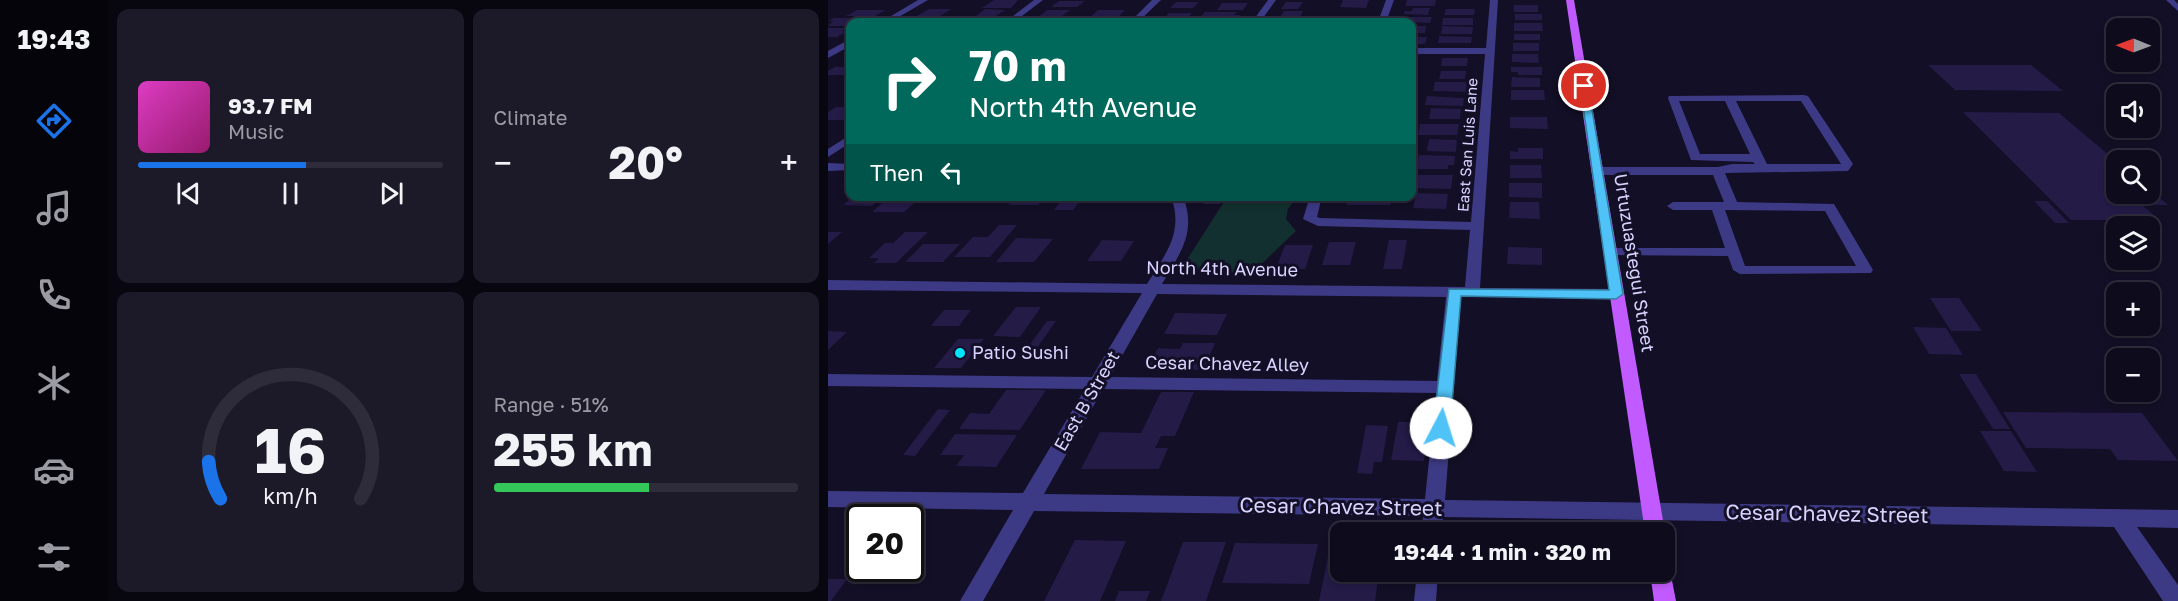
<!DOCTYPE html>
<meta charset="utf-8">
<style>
:root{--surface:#0e0b1c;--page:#1c1929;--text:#f1f3f6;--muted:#9b9ba3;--line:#2e2b3b;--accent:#1a73e8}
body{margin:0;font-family:"Golos Text",sans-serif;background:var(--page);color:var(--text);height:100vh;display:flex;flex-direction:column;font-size:22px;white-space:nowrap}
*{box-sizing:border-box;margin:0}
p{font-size:20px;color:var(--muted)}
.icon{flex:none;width:33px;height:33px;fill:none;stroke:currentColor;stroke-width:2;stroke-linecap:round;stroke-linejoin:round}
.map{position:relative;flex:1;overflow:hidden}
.details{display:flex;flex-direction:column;gap:9px;padding:9px;background:#08060f;width:720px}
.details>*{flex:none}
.top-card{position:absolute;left:18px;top:18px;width:570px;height:183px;border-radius:12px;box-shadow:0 3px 9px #0003,0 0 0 2px var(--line);background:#00695c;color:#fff;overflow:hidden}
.needle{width:39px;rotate:271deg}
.buttons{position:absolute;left:1278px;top:18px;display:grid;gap:12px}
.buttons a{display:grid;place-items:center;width:54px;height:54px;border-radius:12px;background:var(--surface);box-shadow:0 3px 9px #0003,0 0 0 2px var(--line);font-size:30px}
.speed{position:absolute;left:18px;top:504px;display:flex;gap:12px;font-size:30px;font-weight:700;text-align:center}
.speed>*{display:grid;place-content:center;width:78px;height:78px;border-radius:50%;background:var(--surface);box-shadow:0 3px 9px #0003,0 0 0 2px var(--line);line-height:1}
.speed .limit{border:3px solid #111;border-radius:9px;background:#fff;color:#111}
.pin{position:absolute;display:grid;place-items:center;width:51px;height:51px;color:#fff;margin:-26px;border:3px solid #fff;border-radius:50%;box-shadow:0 2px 6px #0007}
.me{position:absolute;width:66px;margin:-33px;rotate:5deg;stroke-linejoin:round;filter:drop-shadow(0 0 4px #0008)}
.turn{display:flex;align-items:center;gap:21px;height:126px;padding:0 24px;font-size:27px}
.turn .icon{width:78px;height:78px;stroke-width:2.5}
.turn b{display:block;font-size:42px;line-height:51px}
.then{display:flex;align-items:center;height:57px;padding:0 24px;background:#0003;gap:12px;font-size:22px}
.big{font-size:45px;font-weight:700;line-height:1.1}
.details .tile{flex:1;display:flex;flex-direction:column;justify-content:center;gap:9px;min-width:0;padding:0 21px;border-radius:12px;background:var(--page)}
.details .dial{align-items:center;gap:0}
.dial svg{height:156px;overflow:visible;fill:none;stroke:var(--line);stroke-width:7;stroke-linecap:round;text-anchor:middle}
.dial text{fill:var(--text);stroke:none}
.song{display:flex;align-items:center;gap:18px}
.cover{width:72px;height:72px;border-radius:9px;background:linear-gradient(135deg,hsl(310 70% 55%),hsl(320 70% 35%))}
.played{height:6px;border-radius:3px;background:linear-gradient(90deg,var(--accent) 55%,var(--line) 55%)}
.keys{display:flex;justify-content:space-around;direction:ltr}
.heat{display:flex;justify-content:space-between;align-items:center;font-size:33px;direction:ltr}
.charge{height:9px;border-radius:4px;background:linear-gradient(90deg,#34c759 51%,var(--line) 0)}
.details .tiles{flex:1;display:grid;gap:9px;grid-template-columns:repeat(2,1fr)}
.trip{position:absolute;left:502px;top:522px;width:345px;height:60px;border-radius:12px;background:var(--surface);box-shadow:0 3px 9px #0003,0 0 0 2px var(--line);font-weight:700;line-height:60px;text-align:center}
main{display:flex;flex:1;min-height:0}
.tabs{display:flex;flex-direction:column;width:108px;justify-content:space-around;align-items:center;background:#06040b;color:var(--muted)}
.tabs .icon{width:42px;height:42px}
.tabs .active{color:var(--accent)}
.tabs b{font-size:27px;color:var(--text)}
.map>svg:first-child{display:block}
.green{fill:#12302f}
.building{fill:#241b47}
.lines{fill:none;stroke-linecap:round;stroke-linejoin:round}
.minor{fill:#3d3a85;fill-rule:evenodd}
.major{fill:#c25bff;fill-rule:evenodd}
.route{fill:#4fc3f7;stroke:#337fa1;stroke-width:1.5}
.poi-dot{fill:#00e5ff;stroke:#130f26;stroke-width:2}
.labels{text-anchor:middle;stroke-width:6;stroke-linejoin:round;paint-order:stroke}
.far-street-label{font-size:15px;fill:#d9d4ff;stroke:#130f26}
.street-label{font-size:18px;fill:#d9d4ff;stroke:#130f26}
.poi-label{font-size:18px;fill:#d9d4ff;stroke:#130f26;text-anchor:start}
.near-street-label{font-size:21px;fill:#d9d4ff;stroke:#130f26}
</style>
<main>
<nav class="tabs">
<b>19:43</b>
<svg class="icon active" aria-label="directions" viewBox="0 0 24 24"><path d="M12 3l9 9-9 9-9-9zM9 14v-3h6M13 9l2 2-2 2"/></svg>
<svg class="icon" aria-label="music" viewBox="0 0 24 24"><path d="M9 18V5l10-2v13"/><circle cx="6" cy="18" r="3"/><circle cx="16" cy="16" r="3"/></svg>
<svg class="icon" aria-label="phone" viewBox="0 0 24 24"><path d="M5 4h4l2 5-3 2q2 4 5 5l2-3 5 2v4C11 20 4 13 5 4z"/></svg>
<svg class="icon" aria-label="climate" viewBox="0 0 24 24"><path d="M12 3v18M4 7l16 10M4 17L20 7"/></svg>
<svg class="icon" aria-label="car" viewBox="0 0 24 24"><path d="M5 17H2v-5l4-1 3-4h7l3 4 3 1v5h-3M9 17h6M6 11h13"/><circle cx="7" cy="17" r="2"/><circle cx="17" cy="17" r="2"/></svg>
<svg class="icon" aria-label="filters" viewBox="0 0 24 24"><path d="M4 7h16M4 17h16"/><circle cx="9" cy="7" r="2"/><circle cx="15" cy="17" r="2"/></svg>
</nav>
<section class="details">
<div class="tiles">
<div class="tile">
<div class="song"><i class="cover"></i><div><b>93.7 FM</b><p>Music</p></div></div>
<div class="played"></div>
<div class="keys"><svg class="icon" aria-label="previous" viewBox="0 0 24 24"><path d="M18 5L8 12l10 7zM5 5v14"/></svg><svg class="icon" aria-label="pause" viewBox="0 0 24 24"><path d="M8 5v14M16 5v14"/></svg><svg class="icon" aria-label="next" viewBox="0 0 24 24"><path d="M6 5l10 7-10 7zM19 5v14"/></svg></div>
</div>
<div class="tile"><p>Climate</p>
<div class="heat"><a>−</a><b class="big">20°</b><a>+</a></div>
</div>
<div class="tile dial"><svg viewBox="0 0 100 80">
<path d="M14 69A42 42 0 1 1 86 69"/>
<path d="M14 69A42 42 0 0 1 8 50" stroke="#1a73e8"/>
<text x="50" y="56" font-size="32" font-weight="700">16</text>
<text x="50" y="72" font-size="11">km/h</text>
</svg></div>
<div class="tile"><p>Range · 51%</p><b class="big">255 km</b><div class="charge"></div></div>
</div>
</section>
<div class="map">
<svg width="1350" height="601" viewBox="0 0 1350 601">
<rect width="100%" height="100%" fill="#130f26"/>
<!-- green -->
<path class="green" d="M399 197H469L460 209 458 219 468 231 424 273 361 272 355 266Z"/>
<!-- building -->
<path class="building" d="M166 0H190L183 8H154Z
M515 0H541L538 8 512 7Z
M579 0H608L607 6H577Z
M231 1H257L249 7H223Z
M348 2H371L365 8H342Z
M458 2H475L470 9H453Z
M394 3H420L415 10H389Z
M686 5H710V12H686Z
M585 8H602L600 15 576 14 577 11H584Z
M101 9H123L109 18 87 17Z
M157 9 177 10 165 18H145Z
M618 9H647L646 15H616Z
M29 10H58L47 16H18Z
M219 10H242L233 17H210Z
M270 10H297L288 19H260Z
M456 11H475L472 17H481L479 20H450Z
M377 12H409L406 15H412L408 20H370Z
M341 13H364L359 19 336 18Z
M687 14H714V20H687Z
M506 17H536L534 22H503Z
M580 17H604L602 23 573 22 574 19Z
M6 18H43L35 22H22V26H0L5 21H0Z
M615 18H645V25H614Z
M126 19 152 20 148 22H121Z
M686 23H714L715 31H686Z
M584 26H598L597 33H584Z
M614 26 645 27 644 34H613Z
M0 28H19L13 31H19L9 37H0Z
M686 34H712V40H686Z
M611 36 644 37 643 43H610Z
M584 37H599L597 44H584Z
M685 43H711V51H685Z
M684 54H710L711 63 684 62Z
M614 58H640L639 66H613Z
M1100 65H1203L1235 91 1127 90Z
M7 67H22V72L18 75H0V71Z
M683 67H714V75H690V72H683Z
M613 71H638L637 79H611Z
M684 77 712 78V87H683Z
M607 82H639L638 92 605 91Z
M683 90H716L717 100H683Z
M599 96 636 98 635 106 597 105Z
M8 107H22L18 113H22V117L18 120H0V112Z
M603 108 633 109 632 119H601Z
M1135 112 1231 113 1288 161V194H1322V189L1340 205H1314L1332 220H1243Z
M682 117H719L720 129 682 128Z
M592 124H631L629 135H590Z
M601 139 629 140 628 152 599 151Z
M690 148H715V159H682V151L690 152Z
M591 155 627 156 626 165H620V169H588Z
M682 165H713L714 178H682Z
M584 175H625L623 189 584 188Z
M681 183H714V198L681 197Z
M588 193 620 194 618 209 585 208Z
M26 196H55L44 206 15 205Z
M62 196H94L76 212H44Z
M115 196H137L131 202H109Z
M149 196H179L176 200H145Z
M189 196H218L210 205H181Z
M224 196H256L245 210H226L231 203H218Z
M288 196H305L304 201 286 203Z
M380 196H396L392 204H376Z
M521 196H564L562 205H518Z
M1206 201H1219L1241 223H1227Z
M682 202H711L712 219 681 218Z
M171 225H189L162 257H126L145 237H160Z
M0 232H14L0 244Z
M77 232H100L68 263H46L51 258H41L57 243H65Z
M188 238 225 239 206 262H168Z
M274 240 306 241 293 261H259Z
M561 240H579L574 269H555Z
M501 242H528L522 265H494Z
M95 244H132L115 262H77Z
M457 245H485L477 269 448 268Z
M680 247 714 248V265L679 264Z
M1102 298H1131L1154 331H1123Z
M188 307H213L192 337 165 336Z
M116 310H143L131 326H103Z
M347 313 399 314 389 335 336 334Z
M219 321H228L209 348 200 347Z
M1085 327 1118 328 1135 355 1101 354Z
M0 331 19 332 0 350Z
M130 339H156L133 368H106Z
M355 343H387L376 370 320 369 330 348 352 349Z
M1131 374H1148L1182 429H1165Z
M178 390H218L192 430 131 429 142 413 161 414Z
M333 392H366L347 436H333L327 448H340L331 469H253L272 432 313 433Z
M110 409 122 410 87 456 75 455Z
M1175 412 1314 413 1350 461 1290 460 1282 449 1198 448Z
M570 422H601L596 461 563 460Z
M538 425 560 426 554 462H546L544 474 529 473Z
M1152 431H1183L1209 472 1176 471Z
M127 434 189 435 168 467 128 466 136 455H112Z
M247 540 298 541 272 601H216Z
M355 542H398L378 601H333Z
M407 543 490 544 481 584 394 583Z
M501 552 513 553V572H551L547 601H491Z
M558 572H578L576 582 556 581Z
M0 579H19L3 601H0Z
M291 591H322L318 601H287Z"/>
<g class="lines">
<!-- minor -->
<path class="minor" d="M90 0H100L62 22H53Z
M206 0H215L186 22H177Z
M324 0H333L310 22H302Z
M440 0H448L432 22H424Z
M558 0H566L558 22H550Z
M662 0H670L652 288 788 289 795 294 788 299 633 297 617 500 1350 510V528L1309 527 1350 585V601H1335L1286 527 615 517 614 532H594L595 516 206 511 155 601H132L185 510 0 507V491L195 493 257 389 0 386V374L264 377 314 293 0 290V280L319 284C338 253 356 233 343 196H355C369 233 352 253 334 284L637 287 642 230 490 226 475 219 482 196H494L489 217 492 218 643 222 657 54H584V48H658ZM329 294 618 297 609 381 282 377ZM275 389 608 393 597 499 216 494Z
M1338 0H1346L1350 4V11Z
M22 39V46L0 58V51Z
M976 95 980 96 1025 164 1020 171 897 173 909 202 1006 204 1045 270 1043 273 912 274 905 270 900 256 777 255 775 252 782 248H897L884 210H845L839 206 845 202H896L885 175H769L763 171 769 167H890L904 164H927L925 162 863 160 840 98 841 96ZM851 101H897L922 154H872ZM908 101H973L1013 164H939ZM897 210 997 211 1028 266H917Z
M22 135V143L0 157V149Z
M0 163 22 164V170L0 171Z
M589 572H610L608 601H586Z"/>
<!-- major -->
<path class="major" d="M738 0H746L837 532H817Z
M837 564 841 565 848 601H826L822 572H837Z"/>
</g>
<!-- route -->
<path class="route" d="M752 84 760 86 795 294 788 299 633 296 622 428 619 432 613 434 608 432 605 428 621 289 781 290Z"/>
<!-- markers -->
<circle class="poi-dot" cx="132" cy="353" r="6"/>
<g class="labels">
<!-- far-street labels -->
<g class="far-street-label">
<text transform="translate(640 145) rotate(-86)" y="5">East San Luis Lane</text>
</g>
<!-- street labels -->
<g class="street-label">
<text transform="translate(806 263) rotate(81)" y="6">Urtuzuastegui Street</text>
<text transform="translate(394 269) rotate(1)" y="6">North 4th Avenue</text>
<text transform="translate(399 364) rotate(1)" y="6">Cesar Chavez Alley</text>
<text transform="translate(259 401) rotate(-60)" y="6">East B Street</text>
</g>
<!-- poi labels -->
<g class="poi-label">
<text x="144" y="359">Patio Sushi</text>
</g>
<!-- near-street labels -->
<g class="near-street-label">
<text transform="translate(513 507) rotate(1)" y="7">Cesar Chavez Street</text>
<text transform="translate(999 514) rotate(1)" y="7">Cesar Chavez Street</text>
</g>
</g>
</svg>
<div class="buttons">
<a><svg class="needle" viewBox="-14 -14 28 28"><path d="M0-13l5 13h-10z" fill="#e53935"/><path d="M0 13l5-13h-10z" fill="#9b9ba3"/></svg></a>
<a><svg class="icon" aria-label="sound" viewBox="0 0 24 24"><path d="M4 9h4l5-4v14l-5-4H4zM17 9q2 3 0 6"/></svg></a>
<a><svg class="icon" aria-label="search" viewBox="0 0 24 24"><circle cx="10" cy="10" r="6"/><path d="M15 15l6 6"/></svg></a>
<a><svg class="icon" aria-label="layers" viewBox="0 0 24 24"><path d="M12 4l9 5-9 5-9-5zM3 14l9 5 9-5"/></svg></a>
<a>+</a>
<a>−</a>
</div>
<div class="speed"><div class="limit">20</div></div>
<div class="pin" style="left:756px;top:86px;background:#d93025"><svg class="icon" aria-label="arrive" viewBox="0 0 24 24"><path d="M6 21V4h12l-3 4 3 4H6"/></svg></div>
<svg class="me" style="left:613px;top:428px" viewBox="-20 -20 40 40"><circle r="19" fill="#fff"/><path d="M0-13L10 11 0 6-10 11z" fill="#4fc3f7"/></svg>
<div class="trip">19:44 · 1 min · 320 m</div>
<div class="top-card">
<div class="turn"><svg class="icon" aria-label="right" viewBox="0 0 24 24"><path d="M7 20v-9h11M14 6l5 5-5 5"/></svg><div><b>70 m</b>North 4th Avenue</div></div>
<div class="then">Then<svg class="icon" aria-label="left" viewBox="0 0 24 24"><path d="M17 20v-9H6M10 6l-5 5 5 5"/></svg></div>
</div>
</div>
</main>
